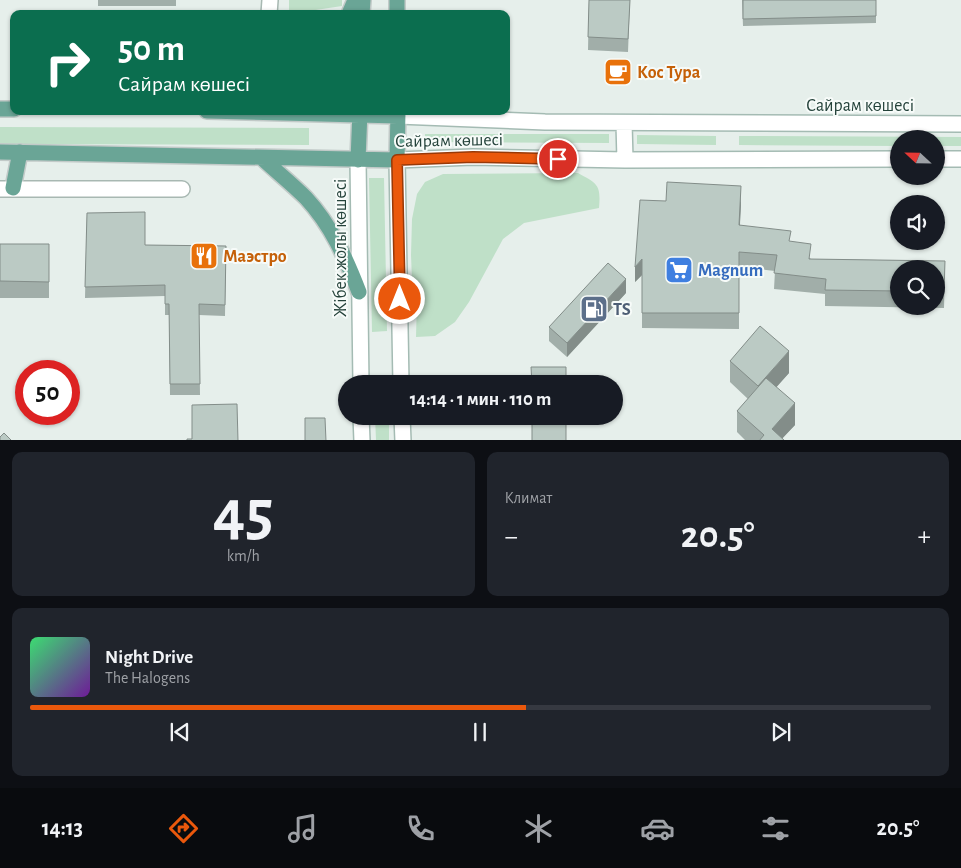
<!DOCTYPE html>
<html lang="ru">
<meta charset="utf-8">
<style>
:root{--surface:#171b24;--page:#20242c;--text:#f1f3f6;--muted:#9ea1a6;--line:#363941;--accent:#ea580c}
body{margin:0;font-family:"Alegreya Sans",sans-serif;background:var(--page);color:var(--text);height:100vh;display:flex;flex-direction:column;font-size:19px;white-space:nowrap}
*{box-sizing:border-box;margin:0}
p{font-size:16px;color:var(--muted)}
.icon{flex:none;width:28px;height:28px;fill:none;stroke:currentColor;stroke-width:2;stroke-linecap:round;stroke-linejoin:round}
.map{position:relative;height:440px;overflow:hidden}
.details{display:flex;flex-direction:column;gap:12px;padding:12px;background:#0d0f14;flex:1}
.details>*{flex:none}
.banner{position:absolute;left:10px;top:10px;width:500px;height:105px;border-radius:10px;box-shadow:0 1px 4px #0004;background:#0b6e4f;color:#fff;overflow:hidden}
.needle{width:32px;rotate:292deg}
.controls{position:absolute;left:890px;top:130px;display:grid;gap:10px}
.controls a{display:grid;place-items:center;width:55px;height:55px;border-radius:50%;background:var(--surface);box-shadow:0 1px 4px #0004;font-size:25px}
.speed{position:absolute;left:15px;top:360px;display:flex;gap:10px;font-size:25px;font-weight:700;text-align:center}
.speed>*{display:grid;place-content:center;width:65px;height:65px;border-radius:50%;background:var(--surface);box-shadow:0 1px 4px #0004;line-height:1}
.speed .limit{border:8px solid #d22;background:#fff;color:#111}
.pin{position:absolute;display:grid;place-items:center;width:42px;height:42px;color:#fff;margin:-21px;border:2px solid #fff;border-radius:50%;box-shadow:0 1px 5px #0007}
.me{position:absolute;width:55px;margin:-28px;rotate:0deg;stroke-linejoin:round;filter:drop-shadow(0 0 4px #0008)}
.turn{display:flex;align-items:center;gap:18px;height:105px;padding:0 25px;font-size:22px}
.turn .icon{width:65px;height:65px;stroke-width:2.5}
.turn b{display:block;font-size:35px;line-height:42px}
.big{font-size:38px;font-weight:700;line-height:1.1}
.details .card{flex:1;display:flex;flex-direction:column;justify-content:center;gap:8px;min-width:0;padding:0 18px;border-radius:10px;background:var(--page)}
.details .dial{align-items:center;gap:0}
.dial b{font-size:65px;line-height:1}
.song{display:flex;align-items:center;gap:15px}
.cover{width:60px;height:60px;border-radius:8px;background:linear-gradient(135deg,hsl(140 70% 55%),hsl(280 70% 35%))}
.played{height:5px;border-radius:2px;background:linear-gradient(90deg,var(--accent) 55%,var(--line) 55%)}
.keys{display:flex;justify-content:space-around;direction:ltr}
.heat{display:flex;justify-content:space-between;align-items:center;font-size:28px;direction:ltr}
.details .tiles{flex:1;display:grid;gap:12px;grid-template-columns:1fr 1fr}
.card:last-child{grid-column:span 2}
.trip{position:absolute;left:338px;top:375px;width:285px;height:50px;border-radius:25px;background:var(--surface);box-shadow:0 1px 4px #0004;font-weight:700;line-height:50px;text-align:center}
.tabs{display:flex;height:80px;justify-content:space-around;align-items:center;background:#090b0e;color:var(--muted)}
.tabs .icon{width:35px;height:35px}
.tabs .on{color:var(--accent)}
.tabs b{font-size:22px;color:var(--text)}
.map>svg:first-child{display:block}
.green{fill:#bfe0c8}
.lines{fill:none;stroke-linecap:round;stroke-linejoin:round}
.minor-casing{stroke:#a8b8b2;stroke-width:18}
.secondary-casing{stroke:#a4bbb3;stroke-width:18}
.primary-casing{stroke:#c2cac8;stroke-width:18}
.minor{stroke:#fff;stroke-width:15}
.secondary{stroke:#fff;stroke-width:15}
.primary{stroke:#6aa596;stroke-width:15}
.wall{fill:#a1aea9;fill-rule:evenodd}
.shaded-wall{fill:#838d89}
.building{fill:#bbcac4;stroke:#838d89}
.route-casing{stroke:#983908;stroke-width:12}
.route{stroke:#ea580c;stroke-width:9}
.labels{text-anchor:middle;stroke-width:4;stroke-linejoin:round;paint-order:stroke}
.food-label{font-size:18px;font-weight:bold;fill:#c56008;stroke:#f7fbf9;text-anchor:start}
.street-label{font-size:18px;fill:#24423a;stroke:#f7fbf9}
.shop-label{font-size:18px;font-weight:bold;fill:#366cbe;stroke:#f7fbf9;text-anchor:start}
.service-label{font-size:18px;font-weight:bold;fill:#4e5e75;stroke:#f7fbf9;text-anchor:start}
</style>
<div class="map">
<svg width="961" height="441" viewBox="0 0 961 441">
<rect width="100%" height="100%" fill="#e6efeb"/>
<!-- green -->
<path class="green" d="M289 0H342V6L289 14Z
M0 127 309 128V145L0 144Z
M425 134H609V143L425 142Z
M637 135 716 136V145L637 144Z
M739 136 961 137V146H936V139H899V146L739 145Z
M578 173C598 184 601 185 599 208L524 223 503 239 469 302 455 322 435 336 416 337 417 300 412 280 411 255 412 219 417 194 425 182 443 174Z
M369 178H384L387 331 372 332Z
M375 416H389V440H376Z"/>
<g class="lines">
<defs>
<path id="minor" d="M269 14 270 0
M0 189H182"/>
<path id="secondary" d="M398 116 545 122 961 124
M624 123 625 160
M936 159H961
M358 160 361 384
M401 384 397 160 473 157 625 160 899 159
M361 416 362 441
M402 416 403 441"/>
<path id="primary" d="M397 0V14
M349 14 355 0
M362 14 363 0
M0 109H14
M207 111 398 116
M0 152 397 160 398 111
M263 159C277 172 292 184 306 198 331 225 346 258 359 292
M358 160 360 111
M13 188 20 152"/>
</defs>
<!-- minor casing -->
<use href="#minor" class="minor-casing"/>
<!-- secondary casing -->
<use href="#secondary" class="secondary-casing"/>
<!-- primary casing -->
<use href="#primary" class="primary-casing"/>
<!-- minor -->
<use href="#minor" class="minor"/>
<!-- secondary -->
<use href="#secondary" class="secondary"/>
<!-- primary -->
<use href="#primary" class="primary"/>
</g>
<!-- wall -->
<path class="wall" d="M98 0H176V6H98Z
M589 0H630L628 52 588 50Z
M742 0H876V23L743 26Z
M666 201 741 202 740 225 791 242 811 259 945 261 944 308 825 306V294L774 289 775 271 739 267V329L642 328V275L635 282ZM899 269H936V306H899Z
M87 213 145 245 226 246 225 316 199 315 200 395H170L169 315H165V296L85 298Z
M0 244H49V298H0Z
M626 293 567 357 549 341V327Z
M730 361 789 373 776 387 795 425 782 438 785 441H746L737 432V411L748 399 730 382Z"/>
<!-- shaded-wall -->
<path class="shaded-wall" d="M741 186V202L739 241V225Z
M642 259V275L635 282V267Z
M626 279V293L567 357V343Z
M789 351V373L758 408V386Z
M795 403V425L780 441 772 429Z"/>
<!-- building -->
<path class="building" d="M589 0H630L628 39 588 37Z
M743 0H876V16L743 19Z
M667 182 741 186 739 225 791 231 789 241 811 244 809 259 945 261 944 292H936V269H899V291L825 290 826 279 774 273 777 255 739 252V313H642V259L635 267 640 200 666 201Z
M145 212V245L226 246 225 305 199 304 200 384H170L169 304H165V285L85 287 87 213Z
M0 244H49V282L0 281Z
M608 263 626 279 567 343 549 327Z
M760 326 789 351 758 386 730 361Z
M531 367H566V384H532Z
M766 378 795 403 772 429 785 441H759L764 435 737 411Z
M237 404 238 441H187V439H192V405Z
M532 416H566V441H532Z
M305 418H325L326 441H305Z
M4 433 12 441H0V437Z"/>
<g class="lines">
<defs>
<path id="route" d="M400 299 397 160 473 157 558 159"/>
</defs>
<!-- route casing -->
<use href="#route" class="route-casing"/>
<!-- route -->
<use href="#route" class="route"/>
</g>
<!-- icons -->
<defs>
<symbol id="cafe-square" viewBox="-11 -11 22 22"><rect x="-9" y="-9" width="18" height="18" rx="4" fill="#e8710a" stroke="#f7fbf9"/><path d="M-5.5-4.5H6V0H3Q3 3.5 0 3.5H-2.5Q-5.5 3.5-5.5 0ZM3-3.2v2h1.7v-2ZM-6 4.5H4V6H-6Z" fill="#fff"/></symbol>
<symbol id="restaurant-square" viewBox="-11 -11 22 22"><rect x="-9" y="-9" width="18" height="18" rx="4" fill="#e8710a" stroke="#f7fbf9"/><path d="M-5-6h1v4h1v-4h1v4h1v-4h1v5L-1.5 .5V6h-2V.5L-5-1ZM5-6V6H3V1.5H1.5Q1.5-4 5-6Z" fill="#fff"/></symbol>
<symbol id="supermarket-square" viewBox="-11 -11 22 22"><rect x="-9" y="-9" width="18" height="18" rx="4" fill="#3f7fe0" stroke="#f7fbf9"/><path d="M-6-5.5h2.5l.6 2H6L4.5 2H-2.5L-4.4-4H-6ZM-1.5 3.2a1.3 1.3 0 1 0 .1 0ZM3 3.2a1.3 1.3 0 1 0 .1 0Z" fill="#fff"/></symbol>
<symbol id="fuel-square" viewBox="-11 -11 22 22"><rect x="-9" y="-9" width="18" height="18" rx="4" fill="#5c6f8a" stroke="#f7fbf9"/><path d="M-5.5-6h7V0h2V4h1.3V-2.5L3-4.5l.8-.8L6-3V5H2.5V1h-1V6h-7ZM-4.2-4.7v3.2H.2V-4.7Z" fill="#fff"/></symbol>
</defs>
<g fill-rule="evenodd">
<use href="#cafe-square" x="602" y="56" width="32" height="32"/>
<use href="#restaurant-square" x="188" y="240" width="32" height="32"/>
<use href="#supermarket-square" x="663" y="254" width="32" height="32"/>
<use href="#fuel-square" x="578" y="293" width="32" height="32"/>
</g>
<g class="labels">
<!-- food labels -->
<g class="food-label">
<text x="637" y="78">Кос Тура</text>
<text x="223" y="262">Маэстро</text>
</g>
<!-- street labels -->
<g class="street-label">
<text x="860" y="111">Сайрам көшесі</text>
<text transform="translate(449 140) rotate(-1)" y="6">Сайрам көшесі</text>
<text transform="translate(340 248) rotate(-90)" y="6">Жібек жолы көшесі</text>
</g>
<!-- shop labels -->
<g class="shop-label">
<text x="698" y="276">Magnum</text>
</g>
<!-- service labels -->
<g class="service-label">
<text x="613" y="315">TS</text>
</g>
</g>
</svg>
<div class="controls">
<a><svg class="needle" viewBox="-14 -14 28 28"><path d="M0-13l5 13h-10z" fill="#e53935"/><path d="M0 13l5-13h-10z" fill="#9ea1a6"/></svg></a>
<a><svg class="icon" aria-label="sound" viewBox="0 0 24 24"><path d="M4 9h4l5-4v14l-5-4H4zM17 9q2 3 0 6"/></svg></a>
<a><svg class="icon" aria-label="search" viewBox="0 0 24 24"><circle cx="10" cy="10" r="6"/><path d="M15 15l6 6"/></svg></a>
</div>
<div class="speed"><div class="limit">50</div></div>
<div class="pin" style="left:558px;top:159px;background:#d93025"><svg class="icon" aria-label="arrive" viewBox="0 0 24 24"><path d="M6 21V4h12l-3 4 3 4H6"/></svg></div>
<svg class="me" style="left:400px;top:299px" viewBox="-20 -20 40 40"><circle r="17" fill="#ea580c" stroke="#fff" stroke-width="3"/><path d="M0-11L8 9 0 5-8 9z" fill="#fff"/></svg>
<div class="trip">14:14 · 1 мин · 110 m</div>
<div class="banner">
<div class="turn"><svg class="icon" aria-label="right" viewBox="0 0 24 24"><path d="M7 20v-9h11M14 6l5 5-5 5"/></svg><div><b>50 m</b>Сайрам көшесі</div></div>
</div>
</div>
<section class="details">
<div class="tiles">
<div class="card dial"><b>45</b><p>km/h</p></div>
<div class="card"><p>Климат</p>
<div class="heat"><a>−</a><b class="big">20.5°</b><a>+</a></div>
</div>
<div class="card">
<div class="song"><i class="cover"></i><div><b>Night Drive</b><p>The Halogens</p></div></div>
<div class="played"></div>
<div class="keys"><svg class="icon" aria-label="previous" viewBox="0 0 24 24"><path d="M18 5L8 12l10 7zM5 5v14"/></svg><svg class="icon" aria-label="pause" viewBox="0 0 24 24"><path d="M8 5v14M16 5v14"/></svg><svg class="icon" aria-label="next" viewBox="0 0 24 24"><path d="M6 5l10 7-10 7zM19 5v14"/></svg></div>
</div>
</div>
</section>
<nav class="tabs">
<b>14:13</b>
<svg class="icon on" aria-label="directions" viewBox="0 0 24 24"><path d="M12 3l9 9-9 9-9-9zM9 14v-3h6M13 9l2 2-2 2"/></svg>
<svg class="icon" aria-label="music" viewBox="0 0 24 24"><path d="M9 18V5l10-2v13"/><circle cx="6" cy="18" r="3"/><circle cx="16" cy="16" r="3"/></svg>
<svg class="icon" aria-label="phone" viewBox="0 0 24 24"><path d="M5 4h4l2 5-3 2q2 4 5 5l2-3 5 2v4C11 20 4 13 5 4z"/></svg>
<svg class="icon" aria-label="climate" viewBox="0 0 24 24"><path d="M12 3v18M4 7l16 10M4 17L20 7"/></svg>
<svg class="icon" aria-label="car" viewBox="0 0 24 24"><path d="M5 17H2v-5l4-1 3-4h7l3 4 3 1v5h-3M9 17h6M6 11h13"/><circle cx="7" cy="17" r="2"/><circle cx="17" cy="17" r="2"/></svg>
<svg class="icon" aria-label="filters" viewBox="0 0 24 24"><path d="M4 7h16M4 17h16"/><circle cx="9" cy="7" r="2"/><circle cx="15" cy="17" r="2"/></svg>
<b>20.5°</b>
</nav>
